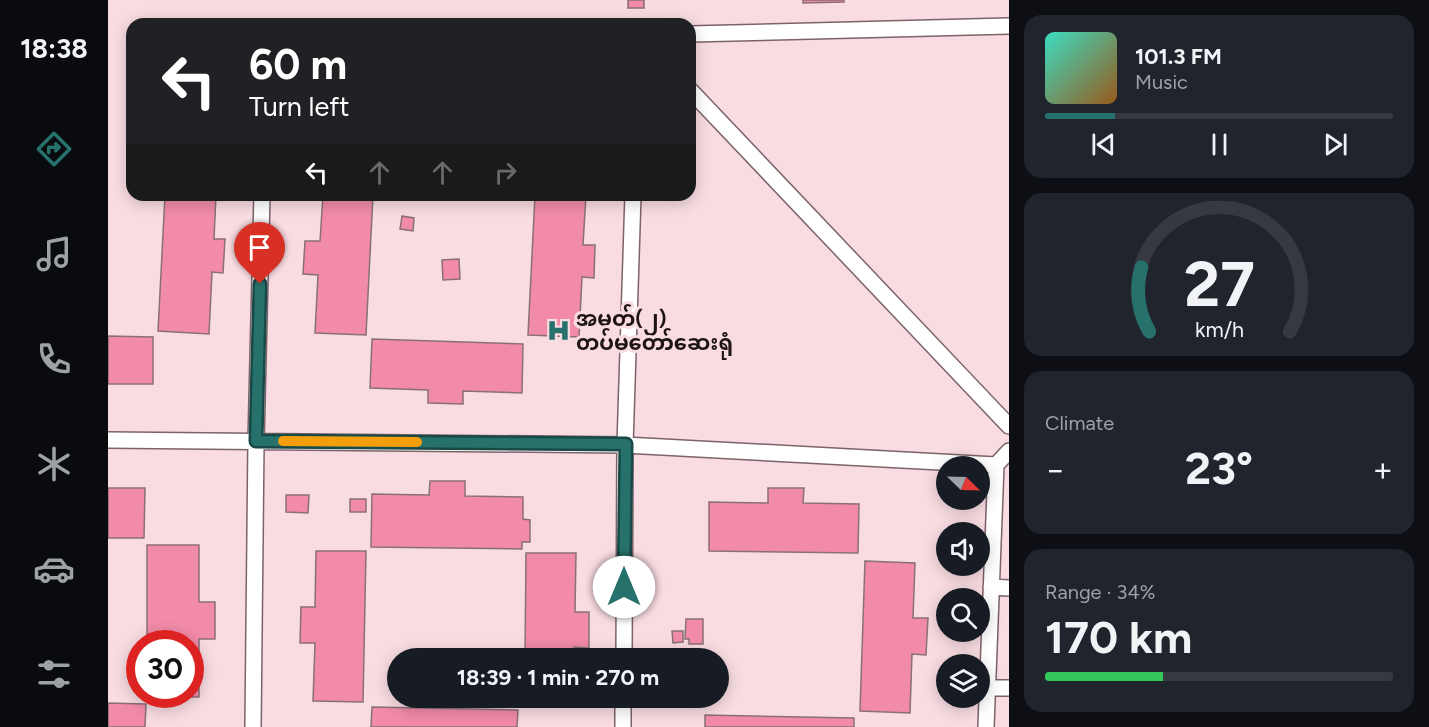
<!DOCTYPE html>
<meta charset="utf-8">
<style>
:root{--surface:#171b24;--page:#20242c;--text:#f1f3f6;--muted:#9ea1a6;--line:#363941;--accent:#27716c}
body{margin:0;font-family:Figtree,"Noto Sans Myanmar",sans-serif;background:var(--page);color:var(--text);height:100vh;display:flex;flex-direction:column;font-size:22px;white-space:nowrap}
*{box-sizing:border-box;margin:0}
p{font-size:20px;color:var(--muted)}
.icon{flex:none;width:33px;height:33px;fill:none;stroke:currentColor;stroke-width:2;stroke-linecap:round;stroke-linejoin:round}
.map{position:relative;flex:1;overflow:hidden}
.side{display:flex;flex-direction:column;gap:15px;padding:15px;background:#0d0f14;width:420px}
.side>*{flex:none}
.top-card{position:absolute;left:18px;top:18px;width:570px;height:183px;border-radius:18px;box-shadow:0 3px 15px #0003;background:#202124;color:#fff;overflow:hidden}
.needle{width:39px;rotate:113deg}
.fabs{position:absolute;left:828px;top:456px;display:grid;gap:12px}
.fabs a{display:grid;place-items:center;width:54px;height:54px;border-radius:50%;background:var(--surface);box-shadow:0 3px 15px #0003;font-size:30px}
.speed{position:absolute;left:18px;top:630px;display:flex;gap:12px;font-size:30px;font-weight:700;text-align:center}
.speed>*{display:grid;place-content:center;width:78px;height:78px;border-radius:50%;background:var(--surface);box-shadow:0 3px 15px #0003;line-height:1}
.speed .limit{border:9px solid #d22;background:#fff;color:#111}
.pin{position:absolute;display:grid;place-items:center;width:51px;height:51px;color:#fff;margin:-62px -26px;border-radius:50% 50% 50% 0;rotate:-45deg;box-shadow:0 0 6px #0007}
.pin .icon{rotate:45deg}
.me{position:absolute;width:66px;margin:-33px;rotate:0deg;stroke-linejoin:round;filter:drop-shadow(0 0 4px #0008)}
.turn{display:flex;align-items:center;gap:21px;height:126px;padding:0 24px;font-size:27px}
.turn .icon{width:78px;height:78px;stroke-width:2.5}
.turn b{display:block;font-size:42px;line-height:51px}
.lanes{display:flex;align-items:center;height:57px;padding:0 24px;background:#0003;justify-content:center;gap:30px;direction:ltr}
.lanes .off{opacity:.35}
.big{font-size:45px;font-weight:700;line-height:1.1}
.side .card{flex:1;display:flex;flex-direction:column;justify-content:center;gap:9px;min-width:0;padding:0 21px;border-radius:18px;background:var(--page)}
.side .dial{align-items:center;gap:0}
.dial svg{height:156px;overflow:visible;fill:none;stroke:var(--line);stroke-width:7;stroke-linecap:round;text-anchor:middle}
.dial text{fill:var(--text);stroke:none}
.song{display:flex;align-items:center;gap:18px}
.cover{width:72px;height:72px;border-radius:9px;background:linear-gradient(135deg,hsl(170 70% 55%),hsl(30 70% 35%))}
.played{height:6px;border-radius:3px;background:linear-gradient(90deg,var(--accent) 20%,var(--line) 20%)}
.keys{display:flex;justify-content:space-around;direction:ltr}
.heat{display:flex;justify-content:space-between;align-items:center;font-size:33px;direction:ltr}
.charge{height:9px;border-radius:4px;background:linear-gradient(90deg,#34c759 34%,var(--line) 0)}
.trip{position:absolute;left:279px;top:648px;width:342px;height:60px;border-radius:30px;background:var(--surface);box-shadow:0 3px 15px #0003;font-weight:700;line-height:60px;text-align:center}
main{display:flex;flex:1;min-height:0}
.tab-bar{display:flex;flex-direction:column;width:108px;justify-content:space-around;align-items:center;background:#090b0e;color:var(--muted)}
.tab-bar .icon{width:42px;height:42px}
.tab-bar .on{color:var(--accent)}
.tab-bar b{font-size:27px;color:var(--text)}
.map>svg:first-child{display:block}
.building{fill:#f18ba8;stroke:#897076;stroke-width:1.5}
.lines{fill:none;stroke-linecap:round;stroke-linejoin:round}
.street-casing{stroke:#7b6369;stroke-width:18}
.street{stroke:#fff;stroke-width:15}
.route-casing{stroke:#194946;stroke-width:15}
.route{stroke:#27716c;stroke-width:10}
.slow{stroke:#f59e0b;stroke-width:10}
.labels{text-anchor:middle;stroke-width:6;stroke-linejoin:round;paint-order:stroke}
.poi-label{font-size:21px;font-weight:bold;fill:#1e1416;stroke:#f8dce2;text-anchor:start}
</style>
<main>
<nav class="tab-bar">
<b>18:38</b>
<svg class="icon on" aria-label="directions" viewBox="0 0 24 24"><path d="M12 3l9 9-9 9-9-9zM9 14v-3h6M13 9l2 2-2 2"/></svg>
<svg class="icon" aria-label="music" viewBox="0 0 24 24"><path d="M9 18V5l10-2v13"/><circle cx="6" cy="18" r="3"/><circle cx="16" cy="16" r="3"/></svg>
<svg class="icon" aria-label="phone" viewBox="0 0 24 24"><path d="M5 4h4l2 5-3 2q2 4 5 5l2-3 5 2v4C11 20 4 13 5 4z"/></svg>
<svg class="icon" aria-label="climate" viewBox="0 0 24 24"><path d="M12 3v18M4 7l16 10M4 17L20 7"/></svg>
<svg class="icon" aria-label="car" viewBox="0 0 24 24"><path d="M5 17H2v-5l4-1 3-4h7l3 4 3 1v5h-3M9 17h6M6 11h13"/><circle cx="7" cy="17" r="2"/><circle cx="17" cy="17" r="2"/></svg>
<svg class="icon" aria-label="filters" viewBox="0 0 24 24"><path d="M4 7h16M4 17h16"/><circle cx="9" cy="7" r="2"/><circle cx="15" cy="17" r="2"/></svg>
</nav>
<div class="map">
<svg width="901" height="727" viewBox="0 0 901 727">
<rect width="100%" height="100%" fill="#f8dce2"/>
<!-- building -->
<path class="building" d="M520 0H536V8H520Z
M695 0H736V2L695 3Z
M57 195H108L106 239H117L115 273 104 272 101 334 50 331Z
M215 195H265L258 335 207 333 210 275 195 274 197 241H212Z
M427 195H478L475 245H487L486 278 474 277 471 337 420 335Z
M294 216 306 218 305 231 292 229Z
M351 259 352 279 335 280 334 260Z
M0 336 45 337V384H0Z
M264 339 415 344 414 393 355 391V404L320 403V390L262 388Z
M322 481H357V496L415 497V519L422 520V542H414V549L263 547 264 494 321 495Z
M0 488H37L36 538H0Z
M660 488H696L695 503 751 504 750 553 601 551V502L660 503Z
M178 495H201L200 513 178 512Z
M242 499H258V512H242Z
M39 545H91V602H107V639H91V697H39V694H82V644H39Z
M208 551H258L255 702 205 701 207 643H192L193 607H207Z
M418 553H468L467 612H481V648L466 647V658H417Z
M757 561 807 563 805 618H820L818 655 804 654 802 713 752 711Z
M578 619H595V644H581V639H577Z
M564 631H575V642L565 643Z
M416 698H465V704H416Z
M0 703 38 704 37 727H0Z
M264 707 410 710 409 727H263Z
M597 715 746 718V727H597Z"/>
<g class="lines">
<defs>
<path id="street" d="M582 34 901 26
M582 90 901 426
M0 440 517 445 525 195
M883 587 901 588
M516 658 517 445 888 465 901 451
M880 688H901
M145 727 148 441 154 195
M515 727V698
M878 727 888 465"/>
</defs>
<!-- street casing -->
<use href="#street" class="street-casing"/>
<!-- street -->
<use href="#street" class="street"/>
</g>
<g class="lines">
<defs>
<path id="route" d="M152 284 148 441 518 444 516 587"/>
</defs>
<!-- route casing -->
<use href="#route" class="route-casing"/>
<!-- route -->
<use href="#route" class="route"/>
<!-- slow -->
<path class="slow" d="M175 441 309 442"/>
</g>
<!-- icons -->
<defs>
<symbol id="hospital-bare" viewBox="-9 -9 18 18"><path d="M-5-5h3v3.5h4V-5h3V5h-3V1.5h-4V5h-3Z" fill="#27716c" stroke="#f8dce2" stroke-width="2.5" paint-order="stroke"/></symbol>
</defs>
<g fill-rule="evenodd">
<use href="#hospital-bare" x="434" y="314" width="33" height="33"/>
</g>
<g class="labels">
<!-- poi labels -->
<g class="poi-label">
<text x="468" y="326">အမှတ်(၂)<tspan x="468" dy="24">တပ်မတော်ဆေးရုံ</tspan></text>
</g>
</g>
</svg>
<div class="fabs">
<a><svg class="needle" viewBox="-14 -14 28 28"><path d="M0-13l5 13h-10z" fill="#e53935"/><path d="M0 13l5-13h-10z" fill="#9ea1a6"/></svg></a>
<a><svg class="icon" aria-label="sound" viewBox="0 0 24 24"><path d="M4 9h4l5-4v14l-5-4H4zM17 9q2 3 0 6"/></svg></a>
<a><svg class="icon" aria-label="search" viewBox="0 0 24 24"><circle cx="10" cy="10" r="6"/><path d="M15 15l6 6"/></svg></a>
<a><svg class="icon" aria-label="layers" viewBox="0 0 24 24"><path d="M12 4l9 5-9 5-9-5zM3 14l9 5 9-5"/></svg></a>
</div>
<div class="speed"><div class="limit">30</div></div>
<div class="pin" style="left:152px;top:284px;background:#d93025"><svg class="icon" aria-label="arrive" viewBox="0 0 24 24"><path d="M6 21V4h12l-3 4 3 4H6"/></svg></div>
<svg class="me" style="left:516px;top:587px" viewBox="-20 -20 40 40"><circle r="19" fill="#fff"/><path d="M0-13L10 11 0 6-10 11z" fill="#27716c"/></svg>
<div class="trip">18:39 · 1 min · 270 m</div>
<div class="top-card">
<div class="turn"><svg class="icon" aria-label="left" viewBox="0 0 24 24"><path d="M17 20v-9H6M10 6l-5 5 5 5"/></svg><div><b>60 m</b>Turn left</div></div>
<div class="lanes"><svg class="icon" aria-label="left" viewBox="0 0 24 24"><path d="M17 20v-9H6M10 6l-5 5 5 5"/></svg><svg class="icon off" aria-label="ahead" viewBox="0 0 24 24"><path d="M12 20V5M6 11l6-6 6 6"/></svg><svg class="icon off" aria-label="ahead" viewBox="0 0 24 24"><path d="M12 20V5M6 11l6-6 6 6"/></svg><svg class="icon off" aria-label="right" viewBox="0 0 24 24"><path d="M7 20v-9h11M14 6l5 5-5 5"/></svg></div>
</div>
</div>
<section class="side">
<div class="card">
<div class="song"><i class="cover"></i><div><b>101.3 FM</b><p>Music</p></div></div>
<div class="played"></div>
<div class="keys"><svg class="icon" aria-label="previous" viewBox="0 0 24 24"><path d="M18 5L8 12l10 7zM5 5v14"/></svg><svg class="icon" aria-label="pause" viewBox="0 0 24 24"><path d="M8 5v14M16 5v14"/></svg><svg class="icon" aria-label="next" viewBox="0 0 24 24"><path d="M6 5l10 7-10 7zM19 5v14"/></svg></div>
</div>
<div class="card dial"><svg viewBox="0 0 100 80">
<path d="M14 69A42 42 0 1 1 86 69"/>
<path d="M14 69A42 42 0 0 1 10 36" stroke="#27716c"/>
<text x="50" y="56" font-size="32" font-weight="700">27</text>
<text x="50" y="72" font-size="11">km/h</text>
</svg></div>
<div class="card"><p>Climate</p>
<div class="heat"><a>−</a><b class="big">23°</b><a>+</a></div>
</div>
<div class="card"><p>Range · 34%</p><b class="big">170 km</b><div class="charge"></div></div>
</section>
</main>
